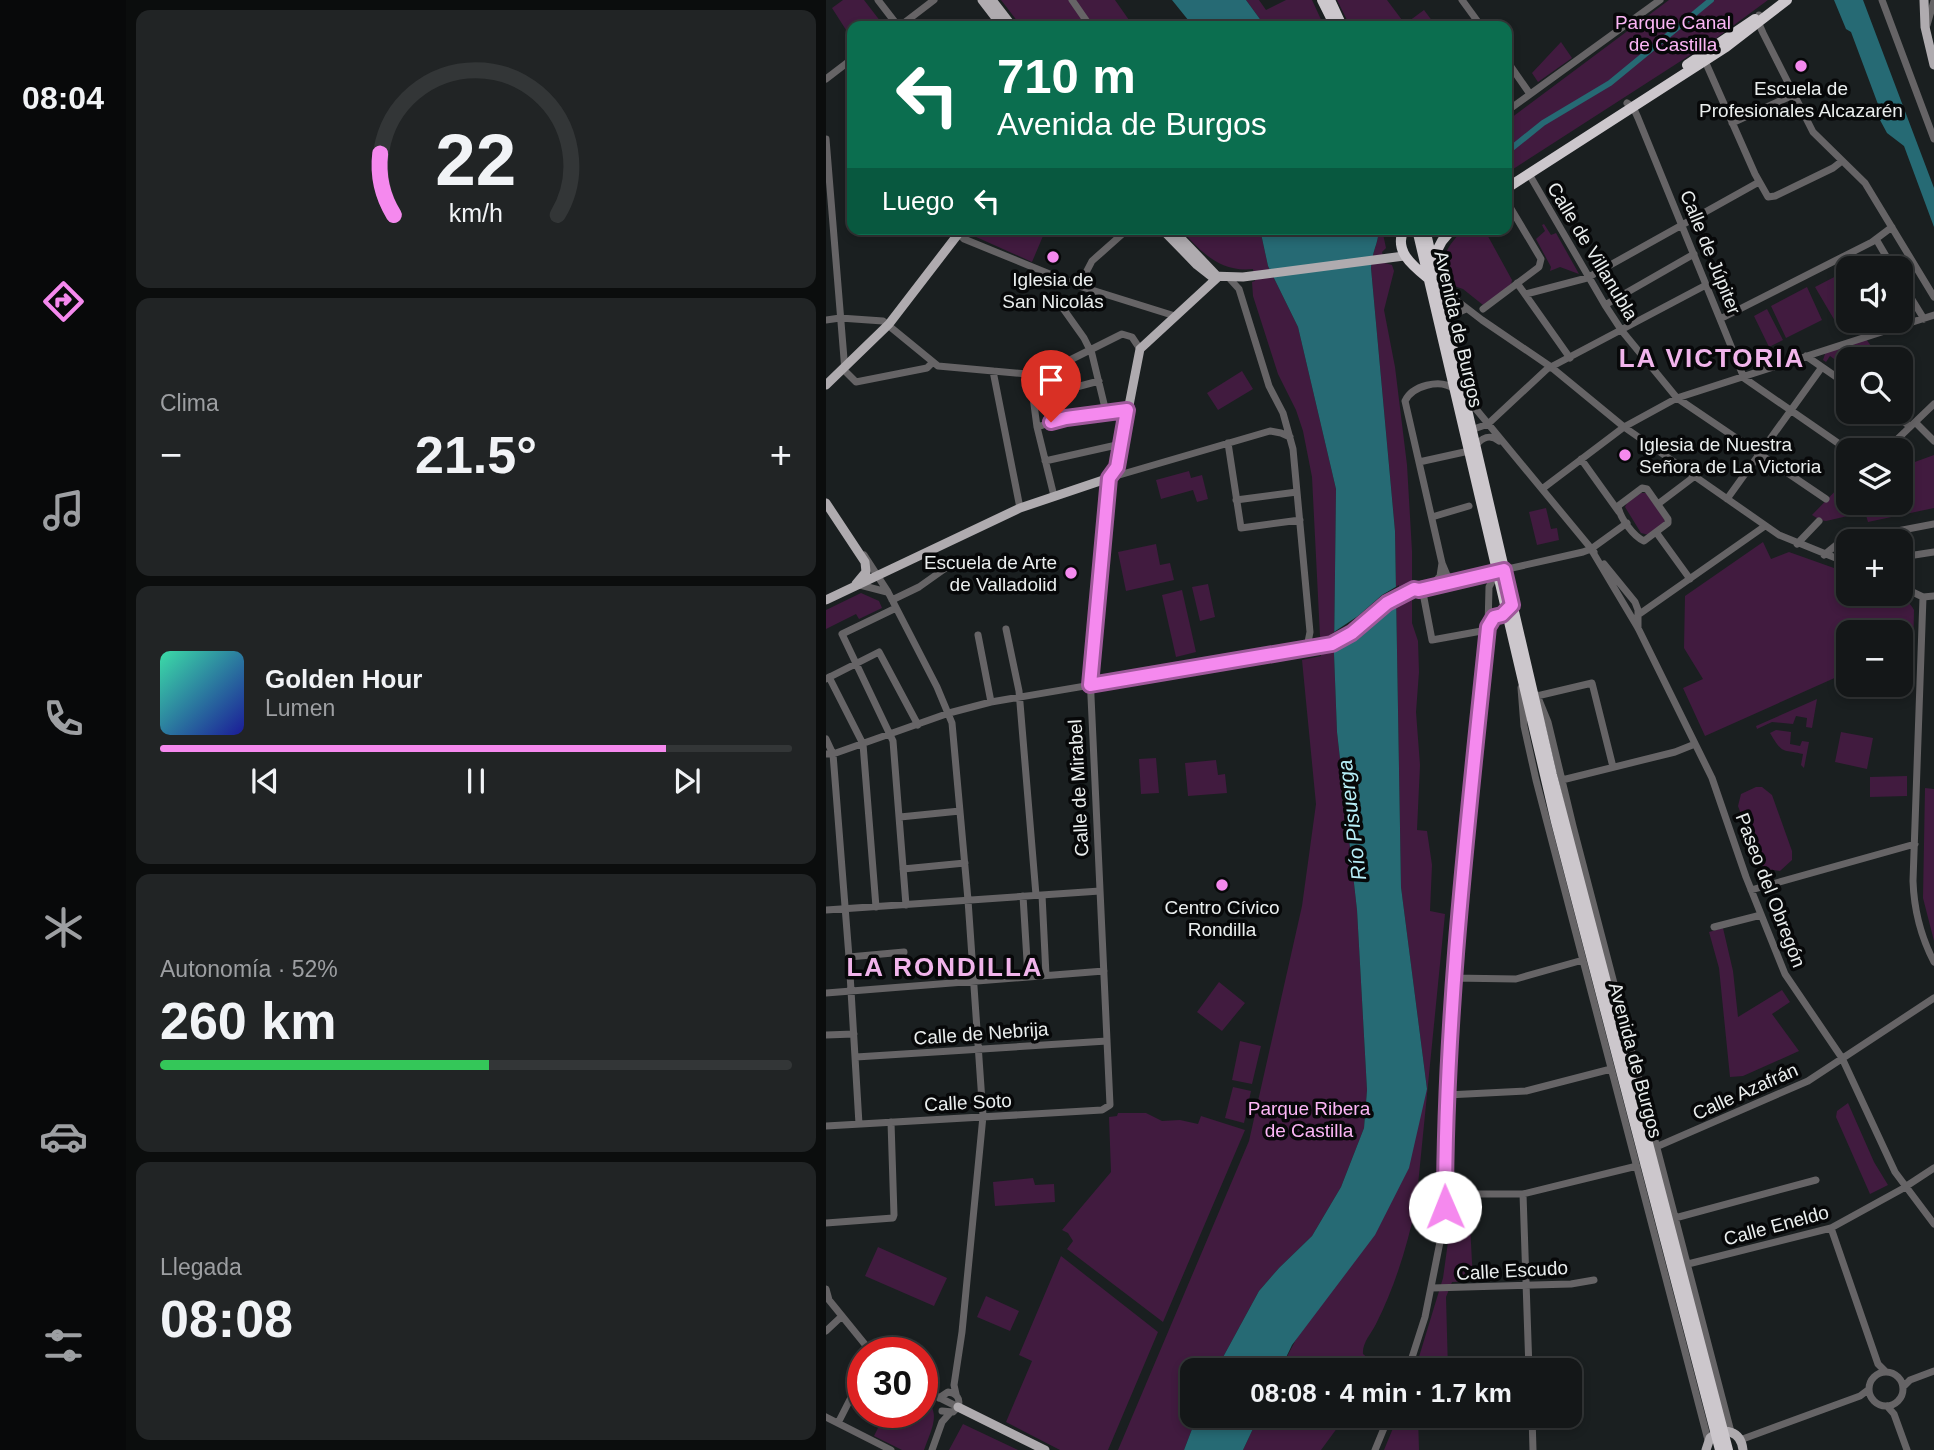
<!DOCTYPE html>
<html lang="es">
<meta charset="utf-8">
<style>
:root{--surface:#141718;--page:#212425;--text:#f1f3f6;--muted:#9d9fa2;--line:#333637;--accent:#f589ee}
body{margin:0;font-family:Helvetica,sans-serif;background:var(--page);color:var(--text);height:100vh;display:flex;flex-direction:column;font-size:26px;white-space:nowrap}
*{box-sizing:border-box;margin:0}
p{font-size:23px;color:var(--muted)}
.icon{flex:none;width:38px;height:38px;fill:none;stroke:currentColor;stroke-width:2;stroke-linecap:round;stroke-linejoin:round}
.map{position:relative;flex:1;overflow:hidden}
.details{display:flex;flex-direction:column;gap:10px;padding:10px;background:#0b0d0d;width:700px}
.details>*{flex:none}
.hud{position:absolute;left:21px;top:21px;width:665px;height:214px;border-radius:14px;box-shadow:0 4px 10px #0003,0 0 0 2px var(--line);background:#0b6e4f;color:#fff;overflow:hidden}
.tools{position:absolute;left:1010px;top:256px;display:grid;gap:14px}
.tools a{display:grid;place-items:center;width:77px;height:77px;border-radius:14px;background:var(--surface);box-shadow:0 4px 10px #0003,0 0 0 2px var(--line);font-size:35px}
.speed{position:absolute;left:21px;top:1337px;display:flex;gap:14px;font-size:35px;font-weight:700;text-align:center}
.speed>*{display:grid;place-content:center;width:91px;height:91px;border-radius:50%;background:var(--surface);box-shadow:0 4px 10px #0003,0 0 0 2px var(--line);line-height:1}
.speed .limit{border:10px solid #d22;background:#fff;color:#111}
.pin{position:absolute;display:grid;place-items:center;width:60px;height:60px;color:#fff;margin:-72px -30px;border-radius:50% 50% 50% 0;rotate:-45deg;box-shadow:0 0 7px #0007}
.pin .icon{rotate:45deg}
.me{position:absolute;width:77px;margin:-38px;rotate:359deg;stroke-linejoin:round;filter:drop-shadow(0 0 5px #0008)}
.turn{display:flex;align-items:center;gap:24px;height:147px;padding:0 35px;font-size:32px}
.turn .icon{width:91px;height:91px;stroke-width:2.5}
.turn b{display:block;font-size:49px;line-height:60px}
.then{display:flex;align-items:center;height:66px;padding:0 35px;background:#0003;gap:14px;font-size:26px}
.big{font-size:52px;font-weight:700;line-height:1.1}
.details .tile{flex:1;display:flex;flex-direction:column;justify-content:center;gap:10px;min-width:0;padding:0 24px;border-radius:14px;background:var(--page)}
.details .dial{align-items:center;gap:0}
.dial svg{height:182px;overflow:visible;fill:none;stroke:var(--line);stroke-width:7;stroke-linecap:round;text-anchor:middle}
.dial text{fill:var(--text);stroke:none}
.song{display:flex;align-items:center;gap:21px}
.cover{width:84px;height:84px;border-radius:10px;background:linear-gradient(135deg,hsl(160 70% 55%),hsl(240 70% 35%))}
.played{height:7px;border-radius:4px;background:linear-gradient(90deg,var(--accent) 80%,var(--line) 80%)}
.keys{display:flex;justify-content:space-around;direction:ltr}
.heat{display:flex;justify-content:space-between;align-items:center;font-size:38px;direction:ltr}
.charge{height:10px;border-radius:5px;background:linear-gradient(90deg,#34c759 52%,var(--line) 0)}
.trip{position:absolute;left:354px;top:1358px;width:402px;height:70px;border-radius:14px;background:var(--surface);box-shadow:0 4px 10px #0003,0 0 0 2px var(--line);font-weight:700;line-height:70px;text-align:center}
main{display:flex;flex:1;min-height:0}
.tab-bar{display:flex;flex-direction:column;width:126px;justify-content:space-around;align-items:center;background:#08090a;color:var(--muted)}
.tab-bar .icon{width:49px;height:49px}
.tab-bar .current{color:var(--accent)}
.tab-bar b{font-size:32px;color:var(--text)}
.map>svg:first-child{display:block}
.green{fill:#411b3f}
.water{fill:#266a74}
.pier{fill:#1a1f20}
.lines{fill:none;stroke-linecap:round;stroke-linejoin:round}
.canal{stroke:#266a74;stroke-width:6}
.minor{stroke:#666466;stroke-width:7}
.major{stroke:#afabaf;stroke-width:9}
.highway{stroke:#ccc7cc;stroke-width:10}
.route-casing{stroke:#9f599b;stroke-width:18}
.route{stroke:#f589ee;stroke-width:12}
.poi-dot{fill:#f589ee;stroke:#070809;stroke-width:2.5}
.labels{text-anchor:middle;stroke-width:7;stroke-linejoin:round;paint-order:stroke}
.park-label{font-size:19px;fill:#fcb6f6;stroke:#070809}
.poi-label{font-size:19px;fill:#eaeeee;stroke:#070809}
.street-label{font-size:19px;fill:#eaeeee;stroke:#070809}
.water-label{font-size:21px;font-style:italic;fill:#b7eff8;stroke:#070809}
.district-label{font-size:26px;font-weight:bold;letter-spacing:2px;fill:#f1b4eb;stroke:#070809}
</style>
<main>
<nav class="tab-bar">
<b>08:04</b>
<svg class="icon current" aria-label="directions" viewBox="0 0 24 24"><path d="M12 3l9 9-9 9-9-9zM9 14v-3h6M13 9l2 2-2 2"/></svg>
<svg class="icon" aria-label="music" viewBox="0 0 24 24"><path d="M9 18V5l10-2v13"/><circle cx="6" cy="18" r="3"/><circle cx="16" cy="16" r="3"/></svg>
<svg class="icon" aria-label="phone" viewBox="0 0 24 24"><path d="M5 4h4l2 5-3 2q2 4 5 5l2-3 5 2v4C11 20 4 13 5 4z"/></svg>
<svg class="icon" aria-label="climate" viewBox="0 0 24 24"><path d="M12 3v18M4 7l16 10M4 17L20 7"/></svg>
<svg class="icon" aria-label="car" viewBox="0 0 24 24"><path d="M5 17H2v-5l4-1 3-4h7l3 4 3 1v5h-3M9 17h6M6 11h13"/><circle cx="7" cy="17" r="2"/><circle cx="17" cy="17" r="2"/></svg>
<svg class="icon" aria-label="filters" viewBox="0 0 24 24"><path d="M4 7h16M4 17h16"/><circle cx="9" cy="7" r="2"/><circle cx="15" cy="17" r="2"/></svg>
</nav>
<section class="details">
<div class="tile dial"><svg viewBox="0 0 100 80">
<path d="M14 69A42 42 0 1 1 86 69"/>
<path d="M14 69A42 42 0 0 1 8 42" stroke="#f589ee"/>
<text x="50" y="56" font-size="32" font-weight="700">22</text>
<text x="50" y="72" font-size="11">km/h</text>
</svg></div>
<div class="tile"><p>Clima</p>
<div class="heat"><a>−</a><b class="big">21.5°</b><a>+</a></div>
</div>
<div class="tile">
<div class="song"><i class="cover"></i><div><b>Golden Hour</b><p>Lumen</p></div></div>
<div class="played"></div>
<div class="keys"><svg class="icon" aria-label="previous" viewBox="0 0 24 24"><path d="M18 5L8 12l10 7zM5 5v14"/></svg><svg class="icon" aria-label="pause" viewBox="0 0 24 24"><path d="M8 5v14M16 5v14"/></svg><svg class="icon" aria-label="next" viewBox="0 0 24 24"><path d="M6 5l10 7-10 7zM19 5v14"/></svg></div>
</div>
<div class="tile"><p>Autonomía · 52%</p><b class="big">260 km</b><div class="charge"></div></div>
<div class="tile"><p>Llegada</p><b class="big">08:08</b></div>
</section>
<div class="map">
<svg width="1108" height="1450" viewBox="0 0 1108 1450">
<rect width="100%" height="100%" fill="#1a1f20"/>
<!-- green -->
<path class="green" d="M17 0H38L58 26H26V31L22 33 6 8Z
M175 0H289L303 20 304 26H195Z
M420 0H433L440 10 460 0H486L498 26H439Z
M511 0H561L579 24 598 10 610 26H524Z
M843 0H942L889 39 681 173V121Z
M735 42 746 58 712 82 706 73Z
M718 224 725 235 730 233 753 274 734 267 724 271 725 267 710 239 719 231 716 225Z
M141 229H205L217 236 206 262 139 232Z
M355 229H434L442 266 472 327 510 489 508 654 511 732 531 910 541 1090 538 1128 515 1187 486 1236 453 1268 433 1291 390 1370H366V1416H371L358 1450H292L423 1141 476 906 490 804 476 660 495 656 486 477 477 431 470 410 452 374 427 296 426 282 429 281 427 269C395 273 374 252 355 229Z
M553 229H556L560 248 556 252 559 263 566 265 568 271 558 310 569 367 581 465 586 551V623L592 641 593 672 590 712 594 765 591 830 601 831 606 865 604 911 619 914 590 1205C581 1247 569 1286 550 1324 545 1334 536 1343 537 1354L547 1363 567 1370H454L601 1089 575 887 569 531 545 268C546 251 552 245 553 229Z
M638 229H658L686 280 685 285 657 305 637 289 628 286C611 262 618 249 638 229Z
M1016 273 1022 285V314L1009 321 989 287Z
M981 287 996 320 960 338 945 306Z
M941 309 957 340 943 347 928 316Z
M1040 339 1048 350 1040 352 1036 359H1022V369L1004 356 1000 362 997 360 1000 351Z
M416 371 427 389 392 410 381 393Z
M1108 455V508L1042 522 1039 512 1000 521 994 520 986 515 1018 482 1022 485V502H1074L1075 467Z
M363 471 365 478 376 475 382 499 371 502 367 490 335 499 330 480Z
M815 493H820L839 520 837 524 823 535 815 533 799 507 801 503Z
M720 508 725 529 731 528 733 540 711 545 703 512Z
M937 542 945 559 963 552 1022 573V593C1043 593 1077 588 1088 610L1087 657 1075 662 1074 632H1022V672L879 736 857 688 877 679 858 648 859 596Z
M330 544 334 565 344 563 348 580 300 591 292 552Z
M382 584 389 617 374 621 366 587Z
M356 590 370 652 350 657 336 595Z
M35 593 53 601 56 608 33 619 30 614 0 629V610Z
M991 699 986 728 980 727 981 718 970 716 967 724 946 722 931 729 930 726Z
M950 730 965 732 964 744 974 746 976 741 983 742 978 768 975 765 977 754C956 749 957 755 944 733Z
M1015 732 1047 738 1041 769 1009 762Z
M330 758 333 793 315 794 313 759Z
M390 760 392 775 399 774 401 793 362 796 359 763Z
M1081 776V796L1044 797V777Z
M930 787H936L946 795 966 851V860L954 871 940 869 933 863 912 806 915 794Z
M1099 788 1108 789V941L1097 898Z
M897 928 907 971 912 1017 956 990 964 1002 946 1014 973 1051 917 1076 904 1077 893 968 883 932Z
M393 982 419 1003 396 1031 371 1012Z
M414 1041 435 1046 426 1084 406 1080Z
M407 1087 425 1091 418 1123 399 1118Z
M1022 1103 1048 1162 1062 1185 1044 1194 1010 1117 1011 1111Z
M292 1113H320L336 1121 354 1120 372 1124 375 1116 419 1130 337 1322 241 1249 247 1241 242 1233 236 1230 285 1172 283 1117 291 1116Z
M207 1178 209 1185 228 1184 229 1202 169 1206 167 1182Z
M643 1205 647 1281 626 1282 620 1297 622 1370H589L617 1278 627 1206Z
M52 1247 121 1278 108 1306 39 1276Z
M235 1256 332 1332 282 1450H234L180 1422 206 1361 193 1355Z
M160 1296 193 1311 184 1331 151 1317Z
M96 1399C118 1409 104 1432 98 1450H76L48 1436 60 1412H96Z
M433 1416H520L495 1450H417Z
M572 1416H592L593 1450H558Z
M137 1424 192 1450H123Z"/>
<!-- water -->
<path class="water" d="M346 0H420L439 26H367Z
M1008 0H1037L1108 188V227L1078 146 1061 133 1054 120 1056 115 1025 32 1020 29Z
M434 229H553C552 245 546 251 545 268L569 531 575 887 601 1089 583 1168 549 1235 466 1345 454 1370H390L433 1291 453 1268 486 1236 515 1187 538 1128 541 1090 531 910 511 732 508 654 510 489 472 327 442 266Z
M371 1416H433L417 1450H358Z"/>
<!-- pier -->
<path class="pier" d="M573 585 574 605 566 609 532 639 505 652V634L532 616 556 595Z"/>
<g class="lines">
<!-- canal -->
<path class="canal" d="M681 152 717 123 784 83 885 0"/>
<!-- minor -->
<path class="minor" d="M52 0 72 26
M246 0 264 26
M636 0 655 26
M1056 0 1108 139
M933 15V24L937 33 987 132 1039 183 1108 297
M1101 25 1108 1
M74 26 108 0
M681 61 704 94
M879 61 929 174 942 197 949 196 1007 168 1016 161
M0 79 26 59
M801 103 807 107 812 118 918 378 1022 450
M681 111 834 0
M906 123 967 95
M0 139 19 371 30 382 101 368 106 363
M703 174 779 305 796 331 851 398 1000 499
M133 234 138 239 253 286 349 316
M1050 239 1067 268
M403 278 413 289 443 386 457 413 467 449 484 632 482 642 473 650
M1074 280 1098 319
M691 283 744 358
M253 286 266 261 302 229
M613 287 656 320 725 367 798 427 953 535 1022 563
M700 294 761 278 933 182
M779 305 868 254
M236 307 258 338 264 350
M657 309 713 267 715 259 681 202
M894 319 1046 242 1066 227
M0 320 14 318 57 321 112 366 201 374 224 370 296 334 306 337 314 349
M623 323 624 316 640 309
M265 350 280 412
M980 356 1022 385
M167 371 194 508
M204 374 211 427 228 496
M224 394 273 381
M640 397 768 552
M1062 411 1084 426
M1090 423 1108 441
M211 427 240 418 301 409
M645 430 662 424 721 369 880 285
M402 443 415 528 474 520
M650 445C657 437 664 434 673 441
M1060 450 1108 404
M755 459 793 512
M219 461 295 444
M593 462 643 451
M816 488 821 489 842 519V523L818 541C807 536 794 518 792 506Z
M716 489 798 427 851 398 1108 315
M901 499 996 367
M410 500 471 492
M832 504 869 476
M606 517 643 506
M830 532 864 579
M971 544 993 521
M765 549 812 628 886 778 920 877 959 974 1016 1058 1069 1172 1108 1224
M38 555 62 592 111 687 126 723 142 900 157 1116 136 1332 128 1385 130 1394
M998 555 1014 542 1108 524
M778 564 809 602 812 610V628
M627 581 621 575 616 563 579 401C586 386 614 378 628 389
M34 585 61 592
M606 586 757 552 765 549 801 523
M1076 587 1097 597 1108 596
M1077 588 1082 556 1108 552
M597 593 606 640 661 630
M1097 597 1087 881C1088 910 1095 937 1108 962
M66 600 93 587 124 565
M70 608 16 634 67 741 80 905
M812 615 939 526
M663 623C668 615 677 616 684 608
M180 629 193 691 210 895
M152 635 165 702
M3 677 37 744 50 907
M0 679 53 652 92 725
M695 688 698 726 710 780 882 1440
M711 695 722 722 747 826 905 1432
M711 696 766 683 787 767
M0 739 7 754 23 957 33 1124
M0 754H7L123 713 165 702 506 644 526 633 561 603 591 585 609 582 614 576 616 563
M736 780 849 752 869 744
M74 817 134 811
M77 869 139 863
M925 890 1089 844
M216 895 220 975
M197 896 202 977
M0 910 274 891
M888 927 935 915
M23 957 78 952
M627 978 690 979 757 960
M0 993 278 971
M0 1035 28 1034
M30 1057 281 1041
M621 1095 700 1091 785 1069
M0 1126 276 1110 284 1105 264 675 283 478 444 431 455 433 464 437
M830 1147 982 1081 1108 998
M619 1194H697L811 1166
M697 1194 703 1370
M849 1218 990 1180
M0 1223 67 1218 68 1215 65 1122
M1005 1228 1052 1364 1059 1371
M862 1264 1005 1228 1076 1189 1108 1168
M606 1288 745 1284 768 1280
M0 1289 3 1300 46 1353
M0 1331 16 1316
M582 1370 599 1317 617 1227 627 978 662 627 663 587 671 572
M1043 1389a17 17 0 1 1 34 0a17 17 0 1 1-34 0Z
M1077 1387 1084 1380 1108 1371
M96 1389 132 1407
M113 1398 122 1392C130 1393 135 1398 132 1407L127 1412 116 1411
M1061 1406 1068 1414 1081 1450
M706 1416 707 1450
M0 1417 65 1450
M12 1423 37 1374
M914 1440 1034 1396 1042 1390
M106 1450 116 1422 124 1413
M549 1450 563 1416"/>
<!-- major -->
<path class="major" d="M156 0 176 26
M166 0 186 26
M1098 0 1099 27 1108 65
M336 229 371 265 385 276 417 277 578 256
M346 229 391 276
M0 385 63 324 136 229
M0 503 39 562 40 572 30 584
M0 600 194 508 283 478 291 467 314 349 391 278
M132 1407 219 1450
M880 1450 884 1438C898 1426 915 1431 917 1450"/>
<!-- highway -->
<path class="highway" d="M496 0 509 26
M504 0 516 26
M861 65 929 19
M681 188 900 47 961 0
M578 229C567 251 587 266 603 279
M591 229 730 822 894 1450
M599 229 726 775 902 1450
M606 260 616 241 626 229"/>
</g>
<g class="lines">
<defs>
<path id="route" d="M225 422 240 418 301 410 291 467 283 478 264 685 506 644 526 633 561 603 588 589 593 590 678 570 686 605 676 615 668 617 662 627C642 820 619 1013 619 1207"/>
</defs>
<!-- route casing -->
<use href="#route" class="route-casing"/>
<!-- route -->
<use href="#route" class="route"/>
</g>
<!-- markers -->
<g class="poi-dot">
<circle cx="975" cy="66" r="7"/>
<circle cx="227" cy="257" r="7"/>
<circle cx="799" cy="455" r="7"/>
<circle cx="245" cy="573" r="7"/>
<circle cx="396" cy="885" r="7"/>
</g>
<g class="labels">
<!-- park labels -->
<g class="park-label">
<text x="847" y="29">Parque Canal<tspan x="847" dy="22">de Castilla</tspan></text>
<text x="483" y="1115">Parque Ribera<tspan x="483" dy="22">de Castilla</tspan></text>
</g>
<!-- poi labels -->
<g class="poi-label">
<text x="975" y="95">Escuela de<tspan x="975" dy="22">Profesionales Alcazarén</tspan></text>
<text x="227" y="286">Iglesia de<tspan x="227" dy="22">San Nicolás</tspan></text>
<text x="813" y="451" text-anchor="start">Iglesia de Nuestra<tspan x="813" dy="22">Señora de La Victoria</tspan></text>
<text x="231" y="569" text-anchor="end">Escuela de Arte<tspan x="231" dy="22">de Valladolid</tspan></text>
<text x="396" y="914">Centro Cívico<tspan x="396" dy="22">Rondilla</tspan></text>
</g>
<!-- street labels -->
<g class="street-label">
<text transform="translate(767 251) rotate(59)" y="7">Calle de Villanubla</text>
<text transform="translate(885 252) rotate(68)" y="7">Calle de Júpiter</text>
<text transform="translate(633 329) rotate(77)" y="7">Avenida de Burgos</text>
<text transform="translate(252 788) rotate(-93)" y="7">Calle de Mirabel</text>
<text transform="translate(945 890) rotate(69)" y="7">Paseo del Obregón</text>
<text transform="translate(155 1033) rotate(-4)" y="7">Calle de Nebrija</text>
<text transform="translate(810 1060) rotate(75)" y="7">Avenida de Burgos</text>
<text transform="translate(919 1091) rotate(-24)" y="7">Calle Azafrán</text>
<text transform="translate(142 1102) rotate(-3)" y="7">Calle Soto</text>
<text transform="translate(950 1225) rotate(-15)" y="7">Calle Eneldo</text>
<text transform="translate(686 1270) rotate(-3)" y="7">Calle Escudo</text>
</g>
<!-- water labels -->
<g class="water-label">
<text transform="translate(526 820) rotate(-97)" y="7">Río Pisuerga</text>
</g>
<!-- district labels -->
<g class="district-label">
<text x="886" y="367">LA VICTORIA</text>
<text x="119" y="976">LA RONDILLA</text>
</g>
</g>
</svg>
<div class="tools">
<a><svg class="icon" aria-label="sound" viewBox="0 0 24 24"><path d="M4 9h4l5-4v14l-5-4H4zM17 9q2 3 0 6"/></svg></a>
<a><svg class="icon" aria-label="search" viewBox="0 0 24 24"><circle cx="10" cy="10" r="6"/><path d="M15 15l6 6"/></svg></a>
<a><svg class="icon" aria-label="layers" viewBox="0 0 24 24"><path d="M12 4l9 5-9 5-9-5zM3 14l9 5 9-5"/></svg></a>
<a>+</a>
<a>−</a>
</div>
<div class="speed"><div class="limit">30</div></div>
<div class="pin" style="left:225px;top:422px;background:#d93025"><svg class="icon" aria-label="arrive" viewBox="0 0 24 24"><path d="M6 21V4h12l-3 4 3 4H6"/></svg></div>
<svg class="me" style="left:619px;top:1207px" viewBox="-20 -20 40 40"><circle r="19" fill="#fff"/><path d="M0-13L10 11 0 6-10 11z" fill="#f589ee"/></svg>
<div class="trip">08:08 · 4 min · 1.7 km</div>
<div class="hud">
<div class="turn"><svg class="icon" aria-label="left" viewBox="0 0 24 24"><path d="M17 20v-9H6M10 6l-5 5 5 5"/></svg><div><b>710 m</b>Avenida de Burgos</div></div>
<div class="then">Luego<svg class="icon" aria-label="left" viewBox="0 0 24 24"><path d="M17 20v-9H6M10 6l-5 5 5 5"/></svg></div>
</div>
</div>
</main>
